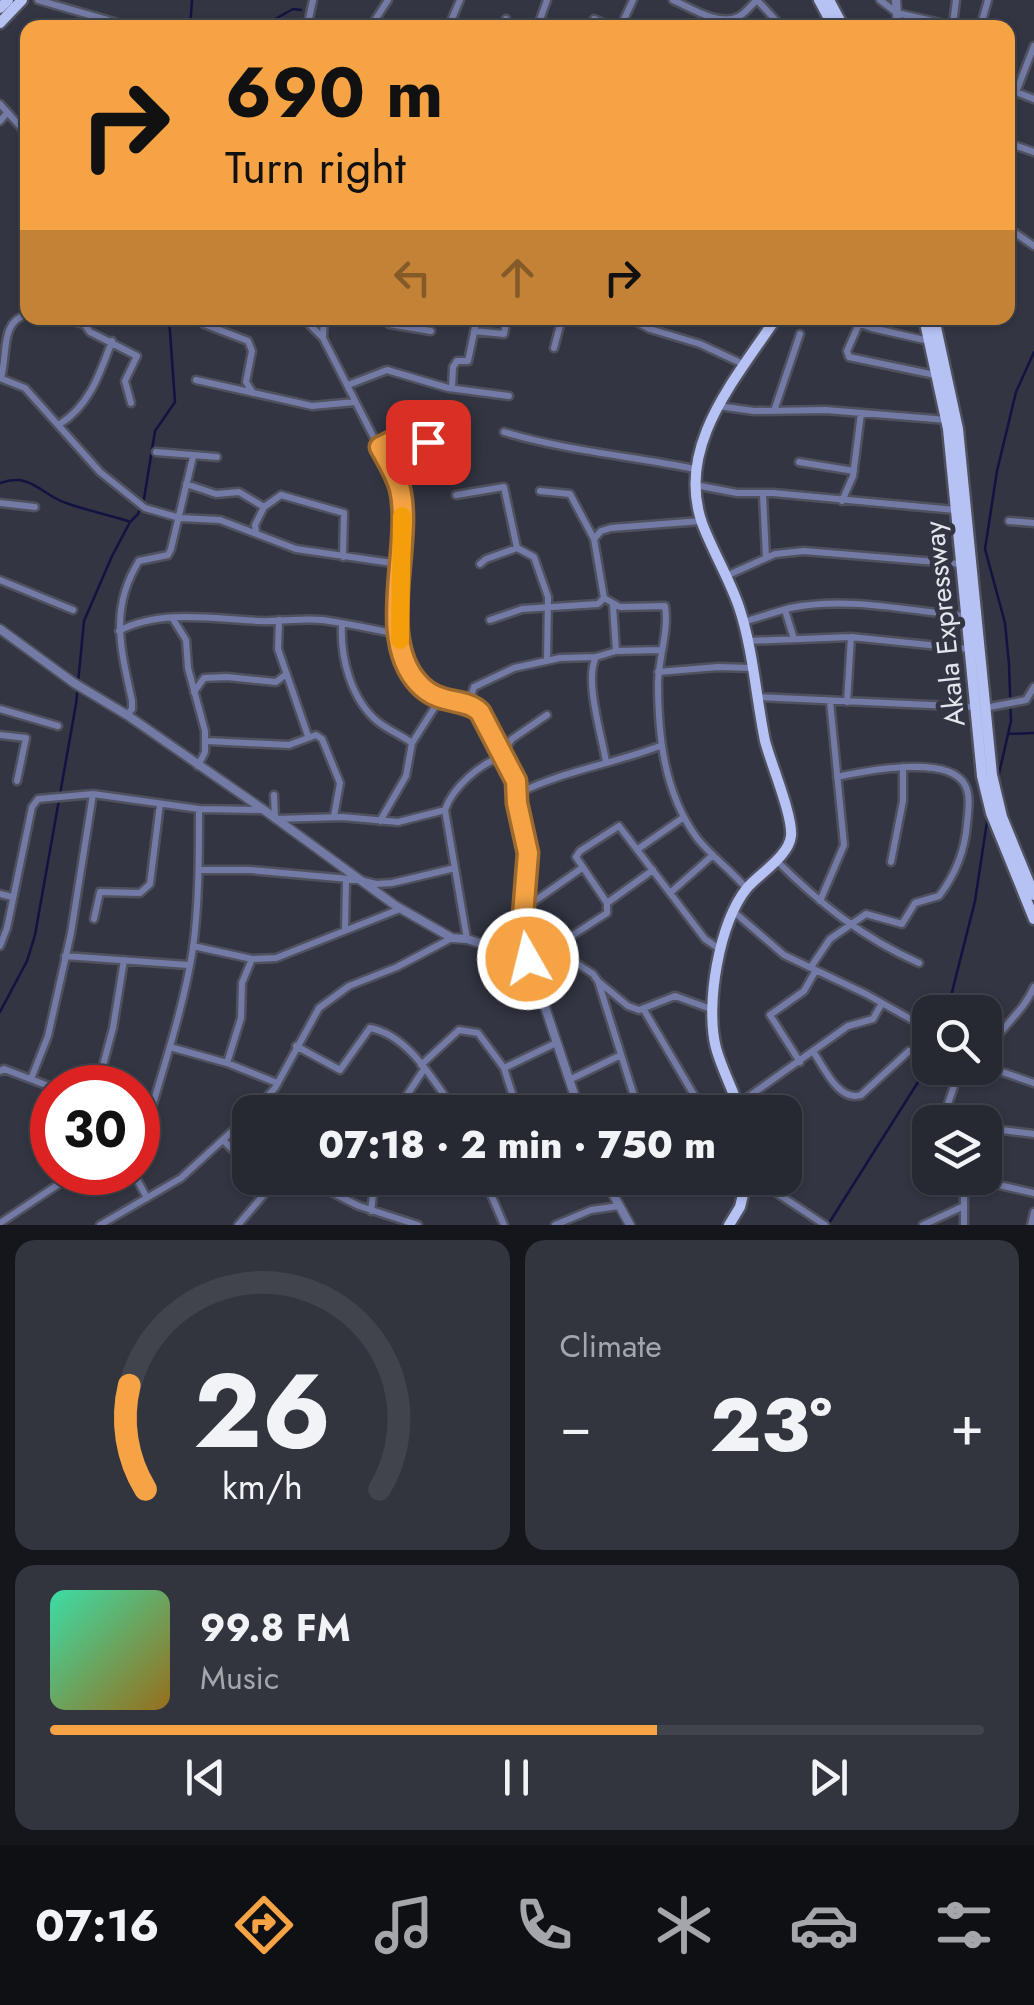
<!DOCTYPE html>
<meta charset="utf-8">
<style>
:root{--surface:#262832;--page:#32343e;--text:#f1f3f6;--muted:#a4a6ac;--line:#42444d;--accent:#f5a345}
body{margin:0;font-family:Jost,sans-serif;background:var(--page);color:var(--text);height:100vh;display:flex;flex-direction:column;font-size:38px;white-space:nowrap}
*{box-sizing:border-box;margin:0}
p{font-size:32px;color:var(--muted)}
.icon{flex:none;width:55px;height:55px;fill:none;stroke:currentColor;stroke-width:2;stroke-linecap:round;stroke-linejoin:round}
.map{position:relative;height:1225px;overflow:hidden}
.panel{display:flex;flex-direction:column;gap:15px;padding:15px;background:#15161c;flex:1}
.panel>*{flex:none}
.hud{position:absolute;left:20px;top:20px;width:995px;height:305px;border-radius:20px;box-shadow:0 2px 8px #0004,0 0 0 2px var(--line);background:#f5a345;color:#111;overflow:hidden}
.tools{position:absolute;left:912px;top:995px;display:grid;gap:20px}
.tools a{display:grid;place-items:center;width:90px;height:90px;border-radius:20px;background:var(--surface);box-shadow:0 2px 8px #0004,0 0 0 2px var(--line);font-size:50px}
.speed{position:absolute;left:30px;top:1065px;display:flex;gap:20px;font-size:50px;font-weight:700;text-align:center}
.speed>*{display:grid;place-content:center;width:130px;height:130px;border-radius:50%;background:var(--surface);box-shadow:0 2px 8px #0004,0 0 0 2px var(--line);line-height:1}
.speed .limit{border:15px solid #d22;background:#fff;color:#111}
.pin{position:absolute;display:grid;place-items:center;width:85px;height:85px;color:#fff;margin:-42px;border-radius:20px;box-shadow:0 5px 15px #0006}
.me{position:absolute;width:110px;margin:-55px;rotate:352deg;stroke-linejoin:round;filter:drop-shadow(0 0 8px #0008)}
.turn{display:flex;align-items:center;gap:35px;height:210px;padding:0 40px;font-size:45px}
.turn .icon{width:130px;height:130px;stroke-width:2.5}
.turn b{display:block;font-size:70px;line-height:85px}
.lanes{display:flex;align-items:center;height:95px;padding:0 40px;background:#0003;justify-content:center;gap:50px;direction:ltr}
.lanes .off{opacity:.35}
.big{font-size:75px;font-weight:800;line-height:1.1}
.panel .tile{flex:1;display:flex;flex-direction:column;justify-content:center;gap:15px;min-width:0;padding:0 35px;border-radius:20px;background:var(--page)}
.panel .dial{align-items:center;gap:0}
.dial svg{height:260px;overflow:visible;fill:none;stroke:var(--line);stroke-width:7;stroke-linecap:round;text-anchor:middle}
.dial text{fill:var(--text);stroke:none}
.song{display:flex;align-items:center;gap:30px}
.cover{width:120px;height:120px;border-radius:15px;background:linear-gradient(135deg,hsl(160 70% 55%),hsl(40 70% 35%))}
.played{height:10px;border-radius:5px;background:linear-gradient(90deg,var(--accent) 65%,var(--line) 65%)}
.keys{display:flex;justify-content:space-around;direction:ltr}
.heat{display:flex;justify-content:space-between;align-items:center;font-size:55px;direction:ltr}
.panel .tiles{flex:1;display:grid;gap:15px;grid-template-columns:1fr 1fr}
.tile:last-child{grid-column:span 2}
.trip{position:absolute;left:232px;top:1095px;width:570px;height:100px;border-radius:20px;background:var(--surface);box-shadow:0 2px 8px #0004,0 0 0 2px var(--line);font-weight:800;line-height:100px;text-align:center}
.tabs{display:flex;height:160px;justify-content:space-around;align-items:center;background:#0f1014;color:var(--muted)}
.tabs .icon{width:70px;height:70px}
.tabs .on{color:var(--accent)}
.tabs b{font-size:45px;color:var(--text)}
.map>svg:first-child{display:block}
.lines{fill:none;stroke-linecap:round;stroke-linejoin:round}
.stream{stroke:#121341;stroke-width:2.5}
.minor-casing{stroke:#4f515e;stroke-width:11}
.tertiary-casing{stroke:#4f515e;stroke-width:12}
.primary-casing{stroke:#4f515e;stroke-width:15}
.minor{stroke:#737aa5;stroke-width:6}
.tertiary{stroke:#737aa5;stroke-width:8}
.primary{stroke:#b6c1f4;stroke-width:10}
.route-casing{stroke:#9f6a2d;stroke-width:25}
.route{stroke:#f5a345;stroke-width:18}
.slow{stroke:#f59e0b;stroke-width:18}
.labels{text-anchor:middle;stroke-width:10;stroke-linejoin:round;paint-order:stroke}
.street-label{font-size:28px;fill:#e4e6ee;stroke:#333542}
</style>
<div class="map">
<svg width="1034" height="1225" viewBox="0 0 1034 1225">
<rect width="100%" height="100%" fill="#333542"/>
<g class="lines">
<!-- stream -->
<path class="stream" d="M190 28 192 0
M259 28 293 9 301 10
M0 483C32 472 41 495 66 503 86 510 108 515 128 521
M1008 734 1034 733
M998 778 1011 721 1009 664 1005 623 985 549 997 471 1016 392 1034 352
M0 1012 27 961 35 935 76 704 84 621 112 556 130 522 138 514 144 499 155 431 175 402 169 318
M947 1012 975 901 988 815
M829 1223 918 1082 930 1053"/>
<defs>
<path id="minor" d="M38 0 135 28
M673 0C691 8 718 26 738 17 745 14 751 5 757 0L783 28
M880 0 897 13 963 28
M506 19 507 28
M594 19 615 28
M953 24 956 0
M307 28 313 0
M370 28 388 0
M448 28 460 0
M537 28 547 0
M620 28 633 0
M980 28 988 0
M1008 89 1034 99
M1016 92 1034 46
M0 104 28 135
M0 121 6 114
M1008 143 1034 152
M1008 228 1034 246
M57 318 84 324 91 318
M303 318 323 338 400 489 399 634C404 664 417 696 450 702 462 704 471 704 480 712L516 781 517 803 528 853 522 928 529 959 553 948 607 913V903L576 857 580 851 619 826 705 939 721 950
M387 318 389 324 431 331
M629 318 650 329 700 344 743 364
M750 318 770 324
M844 318 872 328 929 341
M84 324 90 332 137 356 125 381 131 403
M204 324 248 341 252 351 246 382 253 393
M859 324 847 351 849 357 935 375
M474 331 504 334 507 318
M323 336 324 318
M554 348 562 318
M0 378 25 388 100 472 145 508 180 518 220 520 296 549 399 564
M1 378C8 352 0 321 28 314
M196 380 312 406 355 402
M348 385 387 370 448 388 509 396
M452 388 453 367 457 361H468L477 318
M718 406 754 411 826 410 947 420
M774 411 800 334
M60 424C90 405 100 373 112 341
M504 432C567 451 631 456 695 469
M380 447 396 439 456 442
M156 452 217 457
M799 462 854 471
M186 484 216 494 239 492 264 507 281 495 344 513 343 557
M695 485 737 493H773L955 510
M540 491 570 494 594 539 604 598
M456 495 504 487 517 548
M763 495 766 558
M842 501 853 476 861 413
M0 503 35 507
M1009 521 1034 523
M256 532 255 525 264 507
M594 539 601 531 611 528 701 521
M480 564 486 559 517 548 534 557 548 597 547 660
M726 576 775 554 804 551 960 564
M0 580 73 610
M604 598 620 607 665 606C669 630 659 657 658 682 658 736 664 793 697 838 711 856 731 870 746 888
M613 606 616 651
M785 610 794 639
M173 619 186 640 188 668 205 731V752L198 766
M279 620 278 649 308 736
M490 620 522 609 598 604 604 598
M744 622C760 617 775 612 790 608 848 596 908 611 965 616
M342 624C340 657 351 699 377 721 388 730 401 735 412 743L440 699
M119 631C160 609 215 619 259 621 280 622 301 618 322 620 348 623 374 630 399 634
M747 641 851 637 968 649
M596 657C584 680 602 736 606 762
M658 672 718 667 751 668
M194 692 204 678 227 677 276 682 285 675
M756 697 974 707
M847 702 851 637
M468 705 474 687 514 668 560 658 596 657 616 651 660 650
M985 708 1026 700 1034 687
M0 709 58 726
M127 715 132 709V701C121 649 109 609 139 561L168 555 171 549 193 457
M0 735 26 738 17 781
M207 741 289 745 316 735 322 739 340 783 334 816
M502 753 512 739 547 715
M517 794C562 771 613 764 660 746
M274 795 275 819 342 817 398 822 445 810C452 788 481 762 503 757
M445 810 467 939
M380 821 406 776 412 743
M638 849 684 817
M776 860C819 903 863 938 919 963
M891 862 903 801V767
M199 870H250L360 880 376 884 392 883 455 868
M670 893 713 855
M0 894 12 897
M820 901 844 845 830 701
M607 903 653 870
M522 910 582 868
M733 911 784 955 866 994 930 1030
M94 919 100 892 140 893 150 884 160 804
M345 930 346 881
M0 946 7 928 32 807 38 799 93 794 199 809 262 810
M193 946 252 959 276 958 400 909
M553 948 593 974 598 981 639 1112
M65 956 188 965
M811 967 830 939 866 914 902 924 915 903 939 896C955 875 965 850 967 824 968 812 971 796 965 785 949 754 865 771 837 777
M599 982 628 1006 639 1010 675 996 711 1009
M644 1010 704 1112
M296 1046 340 1070 370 1028C409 1035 434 1082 456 1112
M170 1047 227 1063 277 1083
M814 1053C825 1069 839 1102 861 1095L909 1051
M985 1055C998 1029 1023 1013 1034 987
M800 1062 770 1015 804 991 816 970
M227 1063 241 1018 242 983 252 959
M421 1065 459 1030 478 1033 504 1068 518 1112
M985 1066 1034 1083
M504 1068 556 1043
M0 1071 4 1069 54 1088
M31 1079 48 1036 71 933 93 794
M569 1080 621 1055
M97 1088 113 1028 124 960
M738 1104 848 1026 873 1019 882 1003
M138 1105 149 1108 153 1104C168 1053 185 1000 193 948 199 903 199 855 199 809
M253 1112 275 1088 319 1008 349 986 397 967 452 938
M396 1112 424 1069
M947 1113 966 1122
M942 1122 960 1068
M985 1128 1034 1134
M138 1141 152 1139
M224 1141 237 1154 250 1160
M930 1151 923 1170 926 1180 964 1186 973 1179 1034 1193
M133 1172 147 1198
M291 1178 315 1184 359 1206 418 1225
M484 1178 504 1225
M754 1178 825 1225
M371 1211 375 1178
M0 1223 77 1172
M100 1225 181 1178 250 1115
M238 1225 278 1178
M555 1225 591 1210 619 1206
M923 1225 962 1207
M964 1225V1186
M1031 1225 1034 1212"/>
<path id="tertiary" d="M896 0 898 28
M0 629 74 683 127 715 264 810 396 906 452 938 467 939 529 959 580 1112
M604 1178 630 1225"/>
<path id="primary" d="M819 0 834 28
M829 0 844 28
M0 8 8 0
M0 23 22 0
M924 318 948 429 982 776 991 813 1034 919
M934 318 958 429 992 775 1002 817 1034 895
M740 1112C734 1091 722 1070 716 1048 705 1005 719 923 747 888 759 874 789 856 791 836 793 816 771 764 765 741 756 697 753 649 739 607 729 578 713 552 702 523 675 445 737 378 776 318
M729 1225 740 1207 747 1178"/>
</defs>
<!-- minor casing -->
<use href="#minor" class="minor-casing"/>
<!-- tertiary casing -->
<use href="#tertiary" class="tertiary-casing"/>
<!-- primary casing -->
<use href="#primary" class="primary-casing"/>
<!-- minor -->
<use href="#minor" class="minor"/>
<!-- tertiary -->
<use href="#tertiary" class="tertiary"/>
<!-- primary -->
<use href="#primary" class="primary"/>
</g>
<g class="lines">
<defs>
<path id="route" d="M428 442 396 439 380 447C387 460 396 474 400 489 413 545 375 638 419 684 439 706 465 697 480 712L516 781 517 803 528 853 522 928 528 959"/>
</defs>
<!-- route casing -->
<use href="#route" class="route-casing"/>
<!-- route -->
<use href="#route" class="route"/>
<!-- slow -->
<path class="slow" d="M400 640 402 516"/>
</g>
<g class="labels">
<!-- street labels -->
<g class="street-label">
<text transform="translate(944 624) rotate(-96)" y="10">Akala Expressway</text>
</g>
</g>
</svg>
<div class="tools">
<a><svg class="icon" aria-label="search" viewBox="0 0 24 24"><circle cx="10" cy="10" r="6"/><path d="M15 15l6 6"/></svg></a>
<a><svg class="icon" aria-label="layers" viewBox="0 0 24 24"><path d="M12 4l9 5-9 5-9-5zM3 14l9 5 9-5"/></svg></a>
</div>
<div class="speed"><div class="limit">30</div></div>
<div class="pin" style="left:428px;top:442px;background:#d93025"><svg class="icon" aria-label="arrive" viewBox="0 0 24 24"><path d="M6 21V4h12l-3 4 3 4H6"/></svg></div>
<svg class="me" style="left:528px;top:959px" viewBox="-20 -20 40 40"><circle r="17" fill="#f5a345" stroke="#fff" stroke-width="3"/><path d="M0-11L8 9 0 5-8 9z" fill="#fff"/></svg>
<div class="trip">07:18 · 2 min · 750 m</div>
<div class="hud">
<div class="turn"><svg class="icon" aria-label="right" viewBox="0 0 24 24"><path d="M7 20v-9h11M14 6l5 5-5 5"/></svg><div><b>690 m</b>Turn right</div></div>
<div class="lanes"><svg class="icon off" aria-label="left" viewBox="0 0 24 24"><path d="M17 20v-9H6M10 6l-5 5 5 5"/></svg><svg class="icon off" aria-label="ahead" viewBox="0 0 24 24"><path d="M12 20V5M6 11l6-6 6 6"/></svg><svg class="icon" aria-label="right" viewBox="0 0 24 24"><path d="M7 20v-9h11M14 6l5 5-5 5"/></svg></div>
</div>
</div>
<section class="panel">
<div class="tiles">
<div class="tile dial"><svg viewBox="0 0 100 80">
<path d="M14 69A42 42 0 1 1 86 69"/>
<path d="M14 69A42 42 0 0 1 9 37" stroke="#f5a345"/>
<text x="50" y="56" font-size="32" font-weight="700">26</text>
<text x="50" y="72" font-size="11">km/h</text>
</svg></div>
<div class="tile"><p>Climate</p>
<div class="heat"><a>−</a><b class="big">23°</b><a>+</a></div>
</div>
<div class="tile">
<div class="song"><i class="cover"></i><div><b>99.8 FM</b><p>Music</p></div></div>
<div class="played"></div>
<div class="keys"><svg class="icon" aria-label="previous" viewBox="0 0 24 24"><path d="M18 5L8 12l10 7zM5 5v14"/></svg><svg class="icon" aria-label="pause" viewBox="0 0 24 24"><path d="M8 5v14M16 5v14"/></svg><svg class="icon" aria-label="next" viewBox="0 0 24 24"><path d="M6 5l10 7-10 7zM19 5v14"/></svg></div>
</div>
</div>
</section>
<nav class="tabs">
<b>07:16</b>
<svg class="icon on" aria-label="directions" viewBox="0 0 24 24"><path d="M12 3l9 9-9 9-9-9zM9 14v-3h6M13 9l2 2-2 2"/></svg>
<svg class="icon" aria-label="music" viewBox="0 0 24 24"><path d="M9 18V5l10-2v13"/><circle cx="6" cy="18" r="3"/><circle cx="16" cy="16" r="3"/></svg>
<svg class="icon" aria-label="phone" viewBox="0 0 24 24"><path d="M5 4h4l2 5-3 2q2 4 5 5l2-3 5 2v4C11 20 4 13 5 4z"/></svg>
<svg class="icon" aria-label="climate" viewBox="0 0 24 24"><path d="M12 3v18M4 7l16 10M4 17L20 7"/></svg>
<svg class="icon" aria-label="car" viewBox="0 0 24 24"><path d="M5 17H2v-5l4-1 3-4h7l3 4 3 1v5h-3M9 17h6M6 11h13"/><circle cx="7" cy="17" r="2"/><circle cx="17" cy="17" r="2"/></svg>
<svg class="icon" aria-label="filters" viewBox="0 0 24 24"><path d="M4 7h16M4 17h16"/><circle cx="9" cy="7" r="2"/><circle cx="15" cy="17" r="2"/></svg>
</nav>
